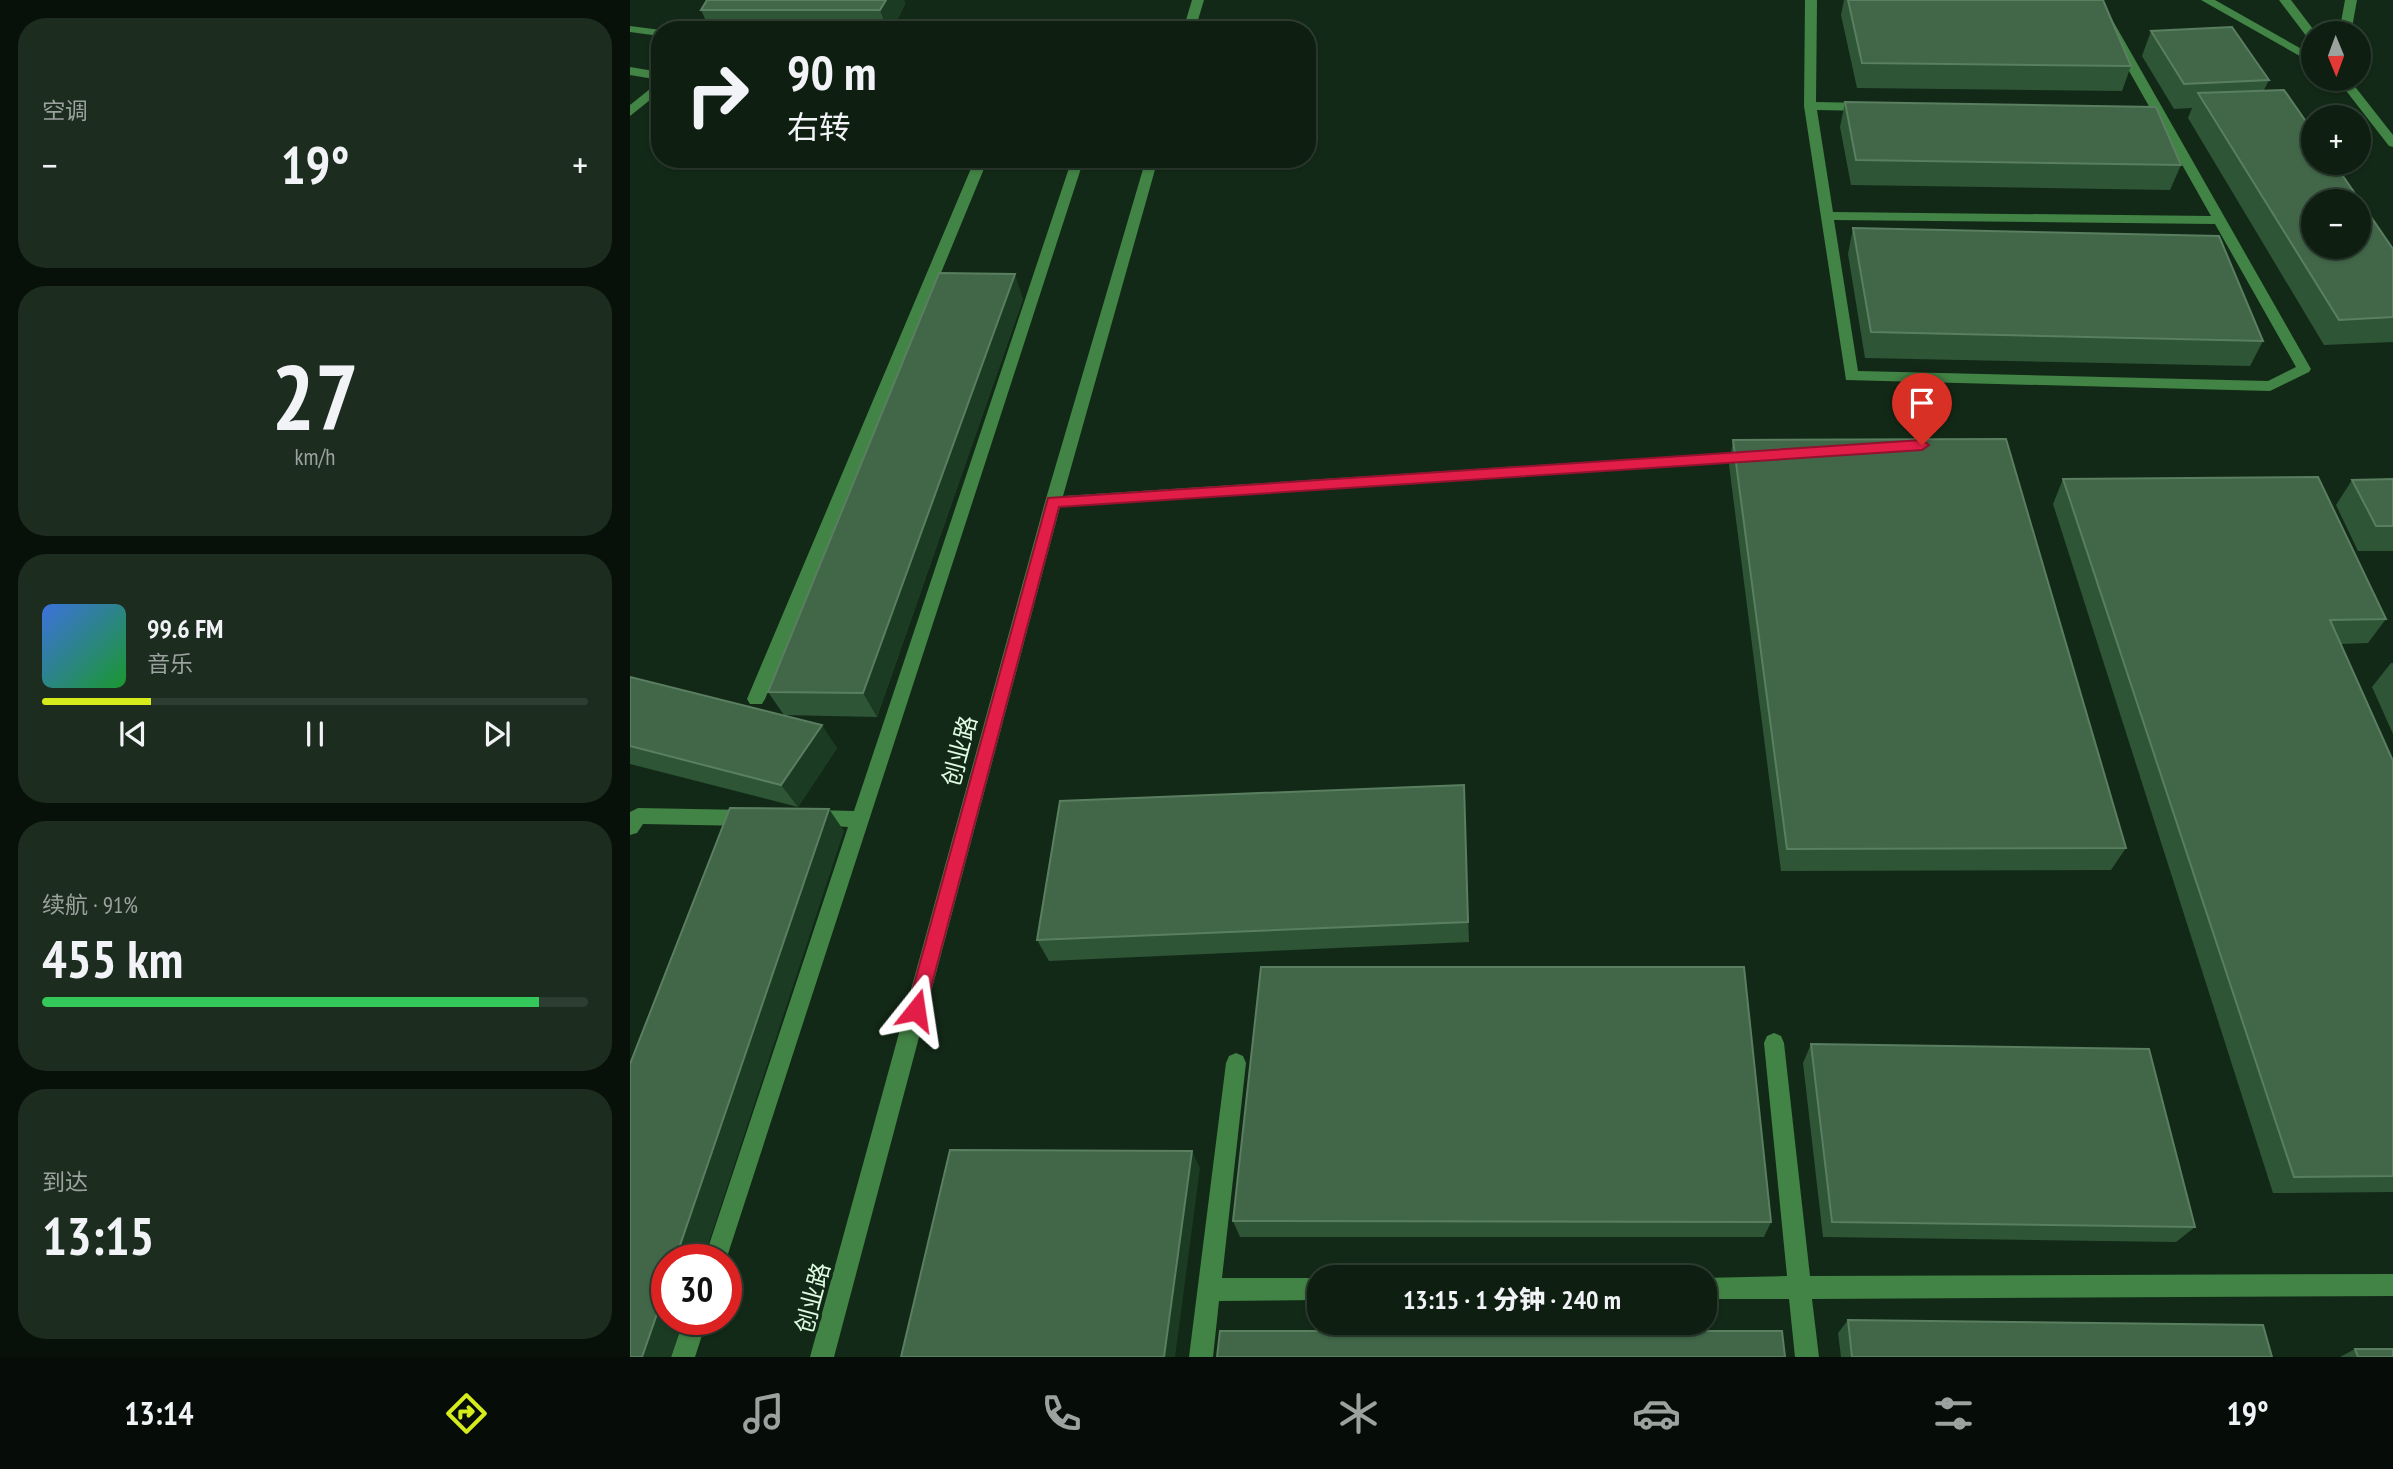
<!DOCTYPE html>
<html lang="zh">
<meta charset="utf-8">
<style>
:root{--surface:#0e1f11;--page:#1c2c1f;--text:#f1f3f6;--muted:#9ba29f;--line:#2e3d31;--accent:#d5eb1b}
body{margin:0;font-family:"PT Sans Narrow","Noto Sans SC",sans-serif;background:var(--page);color:var(--text);height:100vh;display:flex;flex-direction:column;font-size:26px;white-space:nowrap}
*{box-sizing:border-box;margin:0}
p{font-size:23px;color:var(--muted)}
.icon{flex:none;width:38px;height:38px;fill:none;stroke:currentColor;stroke-width:2;stroke-linecap:round;stroke-linejoin:round}
.map{position:relative;flex:1;overflow:hidden}
.drawer{display:flex;flex-direction:column;gap:18px;padding:18px;background:#081109;width:630px}
.drawer>*{flex:none}
.guide{position:absolute;left:21px;top:21px;width:665px;height:147px;border-radius:28px;box-shadow:0 2px 5px #0004,0 0 0 2px var(--line);background:#0e1f11;color:var(--text);overflow:hidden}
.needle{width:46px;rotate:179deg}
.tools{position:absolute;left:1671px;top:21px;display:grid;gap:14px}
.tools a{display:grid;place-items:center;width:70px;height:70px;border-radius:50%;background:var(--surface);box-shadow:0 2px 5px #0004,0 0 0 2px var(--line);font-size:35px}
.speed{position:absolute;left:21px;top:1244px;display:flex;gap:14px;font-size:35px;font-weight:700;text-align:center}
.speed>*{display:grid;place-content:center;width:91px;height:91px;border-radius:50%;background:var(--surface);box-shadow:0 2px 5px #0004,0 0 0 2px var(--line);line-height:1}
.speed .limit{border:10px solid #d22;background:#fff;color:#111}
.pin{position:absolute;display:grid;place-items:center;width:60px;height:60px;color:#fff;margin:-72px -30px;border-radius:50% 50% 50% 0;rotate:-45deg;box-shadow:0 0 7px #0007}
.pin .icon{rotate:45deg}
.me{position:absolute;width:77px;margin:-38px;rotate:15deg;stroke-linejoin:round;filter:drop-shadow(0 0 5px #0008)}
.turn{display:flex;align-items:center;gap:24px;height:147px;padding:0 21px;font-size:32px}
.turn .icon{width:91px;height:91px;stroke-width:2.5}
.turn b{display:block;font-size:49px;line-height:60px}
.big{font-size:52px;font-weight:800;line-height:1.1}
.drawer .card{flex:1;display:flex;flex-direction:column;justify-content:center;gap:10px;min-width:0;padding:0 24px;border-radius:28px;background:var(--page)}
.drawer .dial{align-items:center;gap:0}
.dial b{font-size:91px;line-height:1}
.song{display:flex;align-items:center;gap:21px}
.cover{width:84px;height:84px;border-radius:10px;background:linear-gradient(135deg,hsl(220 70% 55%),hsl(130 70% 35%))}
.played{height:7px;border-radius:4px;background:linear-gradient(90deg,var(--accent) 20%,var(--line) 20%)}
.keys{display:flex;justify-content:space-around;direction:ltr}
.heat{display:flex;justify-content:space-between;align-items:center;font-size:38px;direction:ltr}
.charge{height:10px;border-radius:5px;background:linear-gradient(90deg,#34c759 91%,var(--line) 0)}
.trip{position:absolute;left:677px;top:1265px;width:410px;height:70px;border-radius:28px;background:var(--surface);box-shadow:0 2px 5px #0004,0 0 0 2px var(--line);font-weight:800;line-height:70px;text-align:center}
.menu{display:flex;height:112px;justify-content:space-around;align-items:center;background:#060c07;color:var(--muted)}
.menu .icon{width:49px;height:49px}
.menu .current{color:var(--accent)}
.menu b{font-size:32px;color:var(--text)}
main{display:flex;flex:1;min-height:0}
.map>svg:first-child{display:block}
.lines{fill:none;stroke-linecap:round;stroke-linejoin:round}
.minor{fill:#428445;fill-rule:evenodd}
.wall{fill:#2e5536}
.shaded-wall{fill:#1b3c22}
.building{fill:#416748;stroke:#5a7e60;stroke-width:2;fill-rule:evenodd}
.route{fill:#e11d48;stroke:#92132f;stroke-width:2}
.labels{text-anchor:middle;stroke-width:7;stroke-linejoin:round;paint-order:stroke}
.street-label{font-size:24px;fill:#defce2;stroke:#132917}
</style>
<main>
<section class="drawer">
<div class="card"><p>空调</p>
<div class="heat"><a>−</a><b class="big">19°</b><a>+</a></div>
</div>
<div class="card dial"><b>27</b><p>km/h</p></div>
<div class="card">
<div class="song"><i class="cover"></i><div><b>99.6 FM</b><p>音乐</p></div></div>
<div class="played"></div>
<div class="keys"><svg class="icon" aria-label="previous" viewBox="0 0 24 24"><path d="M18 5L8 12l10 7zM5 5v14"/></svg><svg class="icon" aria-label="pause" viewBox="0 0 24 24"><path d="M8 5v14M16 5v14"/></svg><svg class="icon" aria-label="next" viewBox="0 0 24 24"><path d="M6 5l10 7-10 7zM19 5v14"/></svg></div>
</div>
<div class="card"><p>续航 · 91%</p><b class="big">455 km</b><div class="charge"></div></div>
<div class="card"><p>到达</p><b class="big">13:15</b></div>
</section>
<div class="map">
<svg width="1763" height="1357" viewBox="0 0 1763 1357">
<rect width="100%" height="100%" fill="#132917"/>
<g class="lines">
<!-- minor -->
<path class="minor" d="M562 0H574L565 30H553Z
M1175 0H1187L1186 102 1236 103 1242 107 1236 111 1187 110 1203 212 1581 216 1459 0H1471L1681 369 1679 372 1640 391 1216 380 1174 106ZM1204 220 1585 224 1666 367 1638 381 1228 371Z
M1571 0H1585L1684 56V64Z
M1649 0H1661L1686 33H1684V42L1680 41Z
M1715 0H1727L1721 33H1709Z
M0 26 31 30 30 36 0 32Z
M0 67 30 72V80L0 75Z
M1707 79H1719L1763 135V147L1759 146Z
M30 81V92L0 116V105Z
M345 159H358L135 699 132 704H120L117 699Z
M442 159H454L96 1260H74L218 827 177 824 175 818 177 812 184 810 224 811Z
M516 159H528L433 496 1124 451 1132 456 1124 461 430 507 204 1357H180L415 502Z
M8 808 118 810 125 812 127 818 125 824 118 826 13 824 7 833 0 835V812Z
M1144 1033 1151 1036 1154 1043 1180 1276 1763 1274V1296L1182 1299 1189 1357H1165L1159 1299H1074V1278H1072L1157 1276 1134 1043 1137 1036Z
M606 1053 613 1056 616 1063 592 1278H690V1300L589 1301 583 1357H559L596 1063 599 1056Z
M53 1320H77L65 1357H41Z"/>
</g>
<!-- wall -->
<path class="wall" d="M77 0H274L275 4 262 30H80L71 10Z
M1214 0H1473L1501 66 1492 91 1227 88 1211 15Z
M1521 31 1639 80 1634 90 1763 249V342L1694 345 1558 118 1562 108 1544 109 1512 56Z
M1215 102 1551 165 1540 190 1221 185 1210 127Z
M1223 228 1633 341 1620 366 1235 358 1218 254Z
M393 299 247 717 154 715 138 692Z
M1103 440 1496 848 1481 870 1151 871 1099 465Z
M1433 479 1756 619 1738 643 1711 644 1763 761V1192L1643 1193 1423 504Z
M1763 479V551H1728L1706 505 1722 480Z
M1761 663H1763V734L1742 687Z
M0 677 207 748 168 807 0 764Z
M834 785 839 942 419 961 407 940Z
M1181 1044 1565 1227 1546 1242 1193 1237 1173 1063Z
M603 1221 1141 1222 1134 1237H610Z
M1218 1320 1642 1357H1211L1208 1333Z
M1725 1349 1763 1357H1710Z"/>
<!-- shaded-wall -->
<path class="shaded-wall" d="M256 0H274L275 4 262 30H257L250 10Z
M385 274 393 299 247 717 233 693Z
M192 725 207 748 168 807 151 785Z
M199 809 214 831 73 1260H45Z
M562 1151 570 1168 545 1357H534Z
M37 1285V1320H54L41 1357H12Z"/>
<!-- building -->
<path class="building" d="M77 0H256L250 10H71Z
M1218 0H1473L1501 66 1232 63Z
M1602 27 1639 80 1554 84 1521 31Z
M1654 90 1684 133V163H1704L1763 249V317L1709 320 1568 93ZM1684 201H1729V247H1684Z
M1215 102 1526 107 1551 165 1226 160Z
M1223 228 1589 236 1633 341 1241 332Z
M309 273 385 274 233 693 138 692Z
M1376 439 1496 848 1157 849 1103 440Z
M1688 477 1756 619 1700 620 1763 761V1176L1664 1177 1433 479Z
M1763 479V526H1746L1722 480Z
M0 677 192 725 151 785 0 746Z
M834 785 838 922 407 940 430 801Z
M100 808 199 809 45 1260H37V1285L12 1357H0V1064Z
M631 967H1114L1141 1222 603 1221Z
M1181 1044 1519 1049 1565 1227 1202 1222Z
M320 1150 562 1151 534 1357H271Z
M1218 1320 1633 1325 1642 1357H1222Z
M590 1331H1152L1155 1357H587Z
M1725 1349H1763V1357H1728Z"/>
<!-- route -->
<path class="route" d="M1292 440 1299 445 1292 450 429 507 295 1010 293 1016 286 1018 279 1016 277 1010 418 498Z"/>
<g class="labels">
<!-- street labels -->
<g class="street-label">
<text transform="translate(330 751) rotate(-75)" y="8">创业路</text>
<text transform="translate(183 1298) rotate(-75)" y="8">创业路</text>
</g>
</g>
</svg>
<div class="tools">
<a><svg class="needle" viewBox="-14 -14 28 28"><path d="M0-13l5 13h-10z" fill="#e53935"/><path d="M0 13l5-13h-10z" fill="#9ba29f"/></svg></a>
<a>+</a>
<a>−</a>
</div>
<div class="speed"><div class="limit">30</div></div>
<div class="pin" style="left:1292px;top:445px;background:#d93025"><svg class="icon" aria-label="arrive" viewBox="0 0 24 24"><path d="M6 21V4h12l-3 4 3 4H6"/></svg></div>
<svg class="me" style="left:286px;top:1010px" viewBox="-20 -20 40 40"><path d="M0-17L14 15 0 8-14 15z" fill="#e11d48" stroke="#fff" stroke-width="4"/></svg>
<div class="trip">13:15 · 1 分钟 · 240 m</div>
<div class="guide">
<div class="turn"><svg class="icon" aria-label="right" viewBox="0 0 24 24"><path d="M7 20v-9h11M14 6l5 5-5 5"/></svg><div><b>90 m</b>右转</div></div>
</div>
</div>
</main>
<nav class="menu">
<b>13:14</b>
<svg class="icon current" aria-label="directions" viewBox="0 0 24 24"><path d="M12 3l9 9-9 9-9-9zM9 14v-3h6M13 9l2 2-2 2"/></svg>
<svg class="icon" aria-label="music" viewBox="0 0 24 24"><path d="M9 18V5l10-2v13"/><circle cx="6" cy="18" r="3"/><circle cx="16" cy="16" r="3"/></svg>
<svg class="icon" aria-label="phone" viewBox="0 0 24 24"><path d="M5 4h4l2 5-3 2q2 4 5 5l2-3 5 2v4C11 20 4 13 5 4z"/></svg>
<svg class="icon" aria-label="climate" viewBox="0 0 24 24"><path d="M12 3v18M4 7l16 10M4 17L20 7"/></svg>
<svg class="icon" aria-label="car" viewBox="0 0 24 24"><path d="M5 17H2v-5l4-1 3-4h7l3 4 3 1v5h-3M9 17h6M6 11h13"/><circle cx="7" cy="17" r="2"/><circle cx="17" cy="17" r="2"/></svg>
<svg class="icon" aria-label="filters" viewBox="0 0 24 24"><path d="M4 7h16M4 17h16"/><circle cx="9" cy="7" r="2"/><circle cx="15" cy="17" r="2"/></svg>
<b>19°</b>
</nav>
